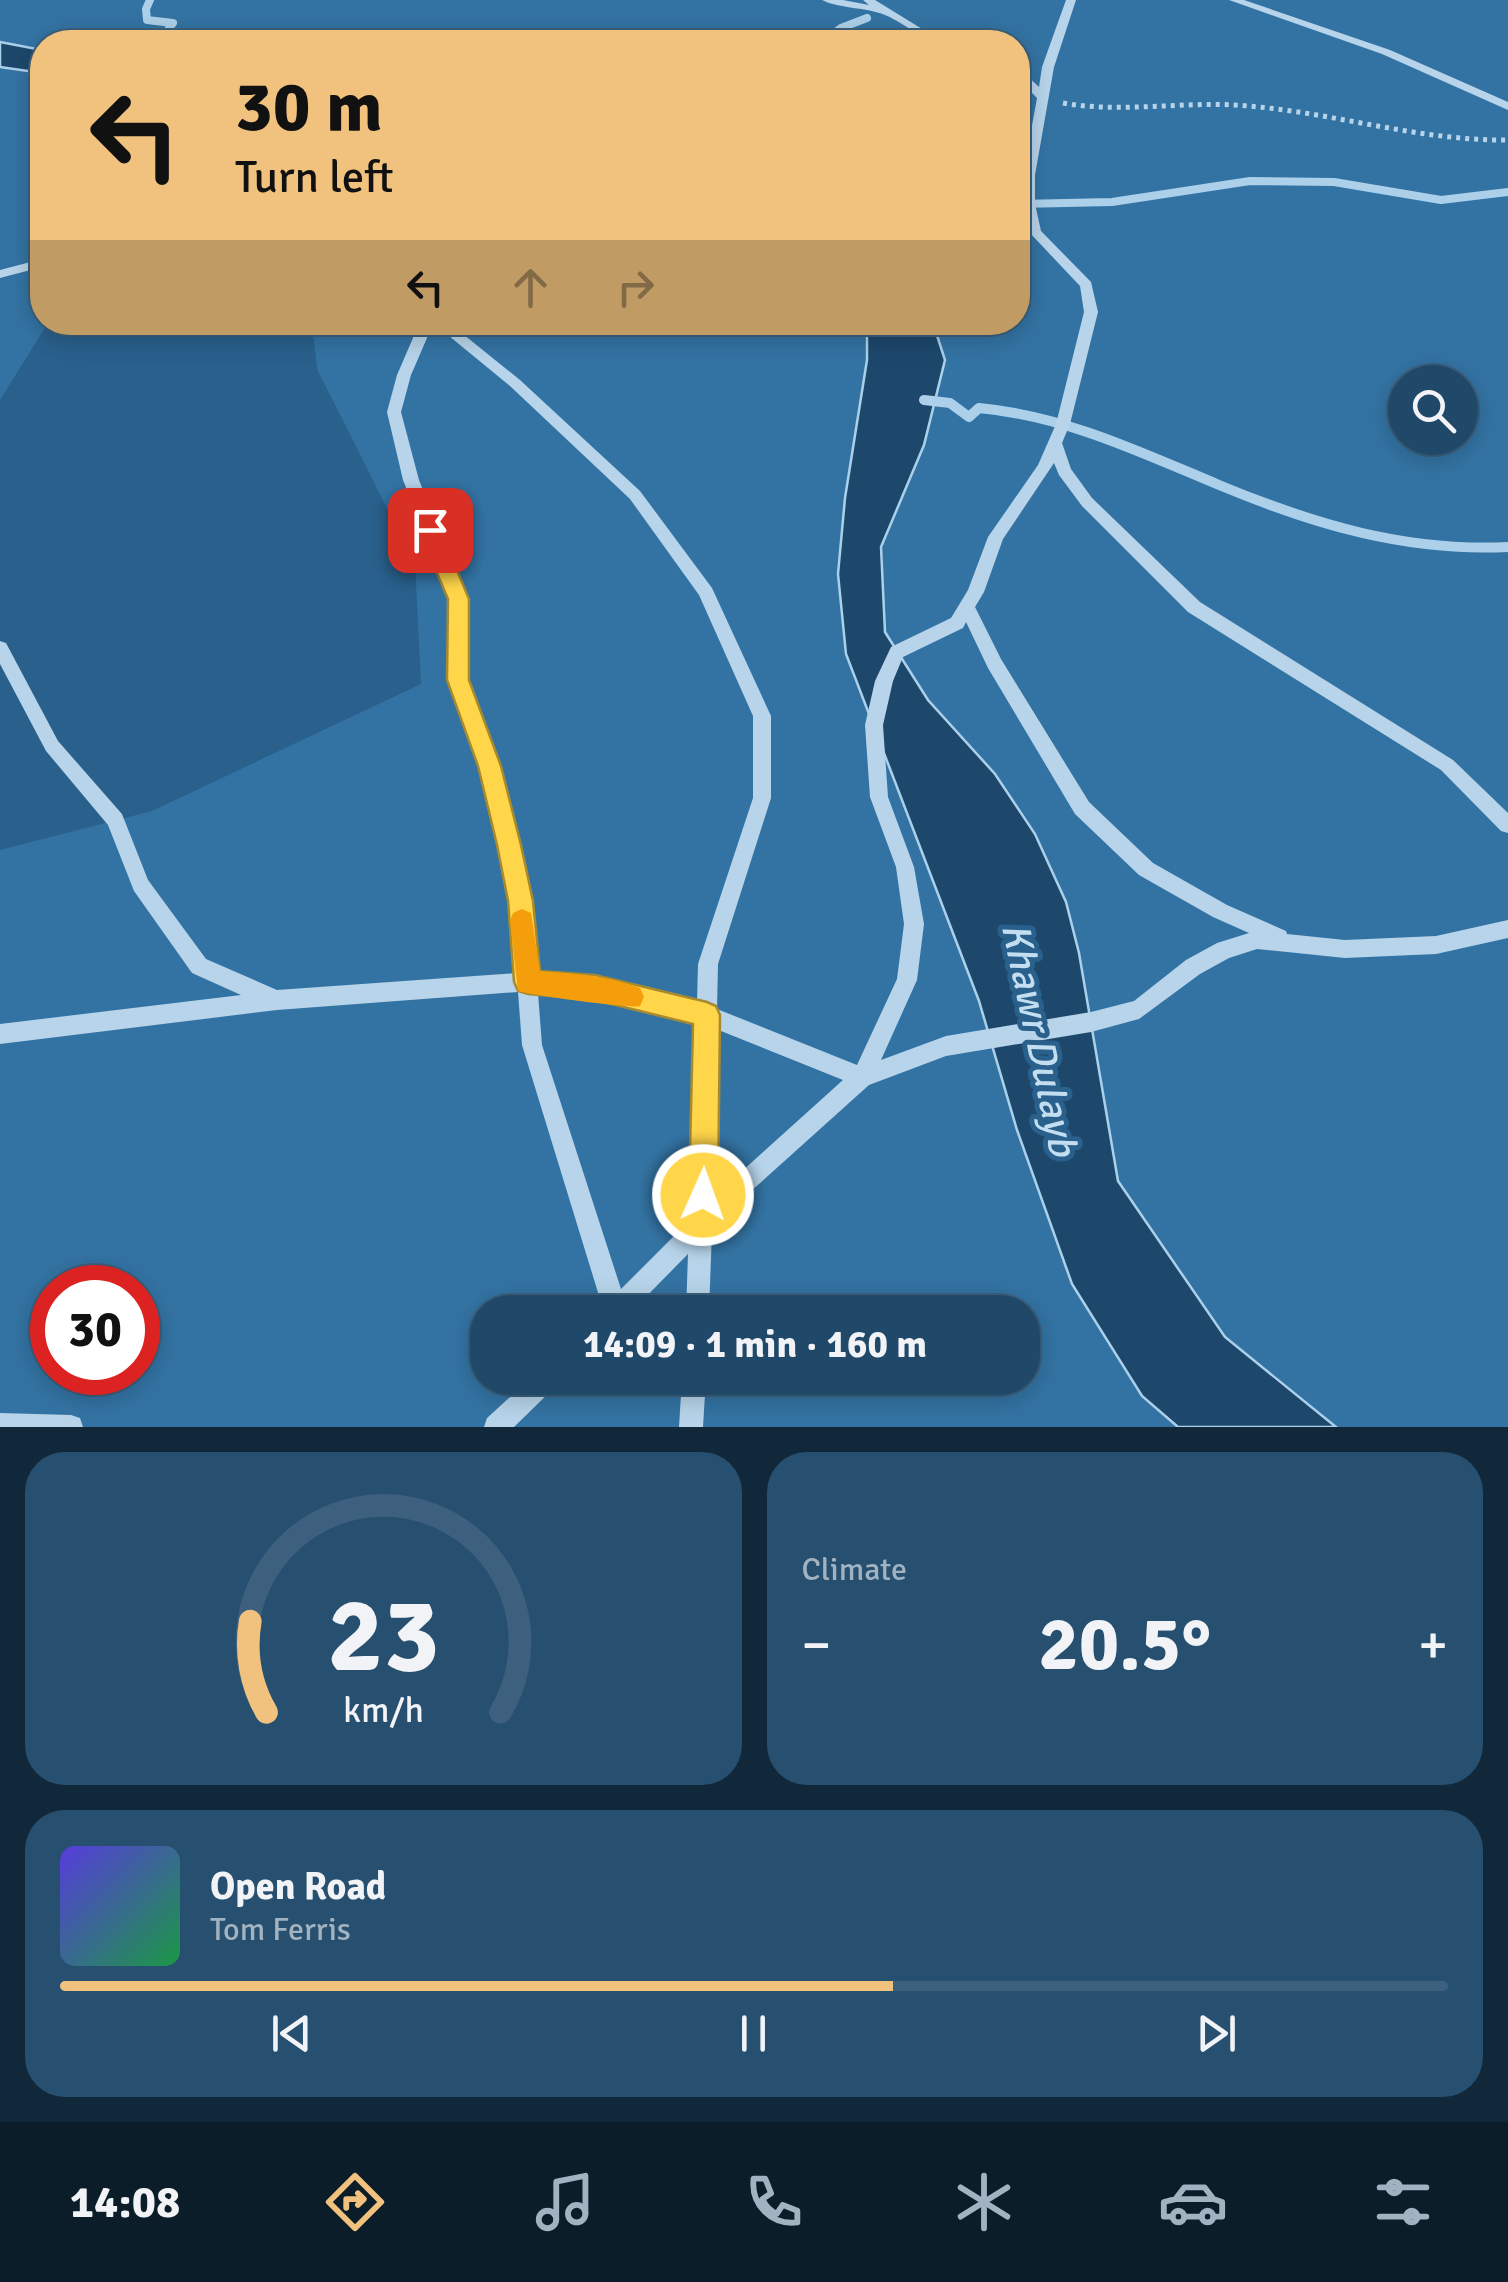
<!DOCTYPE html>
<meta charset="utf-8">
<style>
:root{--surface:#1f4869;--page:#274f6f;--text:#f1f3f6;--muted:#a1b2c0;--line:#3c607d;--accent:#f1c27e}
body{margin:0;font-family:Signika,sans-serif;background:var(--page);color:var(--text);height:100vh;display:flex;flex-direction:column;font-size:38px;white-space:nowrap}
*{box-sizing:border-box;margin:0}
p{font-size:32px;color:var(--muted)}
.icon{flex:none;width:55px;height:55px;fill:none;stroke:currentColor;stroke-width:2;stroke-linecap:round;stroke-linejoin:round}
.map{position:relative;height:1427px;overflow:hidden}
.details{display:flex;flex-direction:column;gap:25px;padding:25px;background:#11283a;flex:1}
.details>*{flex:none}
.hud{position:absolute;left:30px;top:30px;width:1000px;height:305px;border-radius:40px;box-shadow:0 5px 25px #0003,0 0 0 2px var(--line);background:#f1c27e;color:#111;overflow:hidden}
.tools{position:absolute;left:1388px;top:365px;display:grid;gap:20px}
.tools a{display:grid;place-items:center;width:90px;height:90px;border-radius:50%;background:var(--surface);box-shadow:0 5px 25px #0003,0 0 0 2px var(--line);font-size:50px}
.speed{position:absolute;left:30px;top:1265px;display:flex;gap:20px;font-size:50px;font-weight:700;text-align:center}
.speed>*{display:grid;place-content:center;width:130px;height:130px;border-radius:50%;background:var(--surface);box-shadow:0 5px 25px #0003,0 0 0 2px var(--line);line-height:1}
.speed .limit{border:15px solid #d22;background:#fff;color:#111}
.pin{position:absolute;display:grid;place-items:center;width:85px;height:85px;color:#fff;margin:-42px;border-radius:20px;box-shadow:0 5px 15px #0006}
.me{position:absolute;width:110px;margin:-55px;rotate:2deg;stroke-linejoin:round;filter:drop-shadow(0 0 8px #0008)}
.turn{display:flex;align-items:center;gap:35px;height:210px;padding:0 40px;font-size:45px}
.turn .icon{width:130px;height:130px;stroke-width:2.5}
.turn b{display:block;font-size:70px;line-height:85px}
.lanes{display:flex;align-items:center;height:95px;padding:0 40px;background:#0003;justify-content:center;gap:50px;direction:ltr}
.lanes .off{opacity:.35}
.big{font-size:75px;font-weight:700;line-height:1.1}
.details .tile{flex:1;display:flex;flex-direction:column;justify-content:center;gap:15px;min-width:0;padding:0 35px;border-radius:40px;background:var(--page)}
.details .dial{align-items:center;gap:0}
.dial svg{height:260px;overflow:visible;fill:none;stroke:var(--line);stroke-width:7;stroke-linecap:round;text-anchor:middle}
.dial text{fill:var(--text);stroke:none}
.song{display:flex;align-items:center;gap:30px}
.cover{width:120px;height:120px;border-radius:15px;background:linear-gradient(135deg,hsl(250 70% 55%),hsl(140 70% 35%))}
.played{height:10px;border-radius:5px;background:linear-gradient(90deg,var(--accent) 60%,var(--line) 60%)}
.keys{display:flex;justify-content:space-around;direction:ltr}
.heat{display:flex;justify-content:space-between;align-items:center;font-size:55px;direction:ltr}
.details .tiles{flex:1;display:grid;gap:25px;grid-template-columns:1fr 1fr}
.tile:last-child{grid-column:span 2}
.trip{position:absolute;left:470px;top:1295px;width:570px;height:100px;border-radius:40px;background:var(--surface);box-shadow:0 5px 25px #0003,0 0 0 2px var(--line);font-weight:700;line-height:100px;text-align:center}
.tab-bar{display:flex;height:160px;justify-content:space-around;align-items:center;background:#0c1d2a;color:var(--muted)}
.tab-bar .icon{width:70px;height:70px}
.tab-bar .selected{color:var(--accent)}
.tab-bar b{font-size:45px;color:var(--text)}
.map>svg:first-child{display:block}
.green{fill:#3373a3;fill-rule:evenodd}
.water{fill:#1d486c;stroke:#acd0ea;stroke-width:2.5}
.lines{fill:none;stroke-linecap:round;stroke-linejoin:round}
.stream-far1{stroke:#acd0ea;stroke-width:8}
.stream{stroke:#acd0ea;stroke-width:10}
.path{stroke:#b7d4ea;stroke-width:5;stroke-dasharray:4 5;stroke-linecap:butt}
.minor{fill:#b7d4ea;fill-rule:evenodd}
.route{fill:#ffd54a;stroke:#a68a30;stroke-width:2.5}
.slow{fill:#f59e0b}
.labels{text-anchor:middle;stroke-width:10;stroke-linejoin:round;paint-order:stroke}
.water-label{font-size:40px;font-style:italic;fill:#c3def1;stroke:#29608c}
</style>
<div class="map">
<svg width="1508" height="1427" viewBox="0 0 1508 1427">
<rect width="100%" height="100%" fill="#29608c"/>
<!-- green -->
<path class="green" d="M0 0H1508V1427H1336L1225 1337 1118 1181 1079 953 1066 902 1035 834 995 774 927 700 885 632 881 547 924 445 944 360 933 323 1018 322V42H42V50L0 42ZM1405 382H1460V438H1405Z
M0 67 42 73V322L48 323 0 400Z
M312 323H867V360L845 498 838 574 846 654 979 1001 1017 1130 1072 1284 1142 1396 1178 1427H0V850L152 811 421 684 415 564 317 369ZM52 1288H138V1372H52ZM488 1312H1022V1378H488Z"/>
<!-- water -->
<path class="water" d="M0 42 42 50V73L0 67Z
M867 323H933L945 360 924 445 881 547 885 632 928 700 995 774 1035 834 1066 902 1079 953 1118 1181 1225 1337 1336 1427H1178L1142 1396 1072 1284 1017 1130 979 1001 846 654 838 574 845 498 867 360Z"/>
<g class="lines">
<!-- stream-far1 -->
<path class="stream-far1" d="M150 0 146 9 147 20 173 23 162 38 172 42
M823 42 841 28 867 18
M1018 204 1112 202 1250 181 1334 182 1441 200 1508 192"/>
<!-- stream -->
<path class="stream" d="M924 400 950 403 969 417 979 408C1065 416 1140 452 1219 485 1313 524 1405 552 1508 547"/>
<!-- path -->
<path class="path" d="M1063 103C1125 114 1186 100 1248 106 1336 113 1419 141 1508 140"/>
<!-- minor -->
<path class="minor" d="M822 0H843L869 5 863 0H875L927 32 952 42C923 44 909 25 885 15 866 7 840 9 822 0Z
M1066 0H1076L1054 67 1035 175V204L1041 231 1091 282 1098 312 1070 424 1062 443 1071 469 1092 498 1200 602 1453 760 1508 813V833L1501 831 1441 770 1188 612 1082 506 1059 475 1054 463 1003 539 984 592 975 607 1001 659 1089 802 1153 863 1227 905 1286 931 1287 934 1345 940 1436 936 1508 920V938L1436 954 1345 958 1257 949 1229 958 1200 974 1139 1019 1091 1032 946 1056 869 1085 750 1192 712 1231 709 1312H686L688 1254 631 1312H604L522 1045 518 992 277 1010 0 1044V1024L241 995 192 973 134 891 108 825 46 751 0 664V641L6 643 58 741 122 814 148 880 206 959 277 990 517 973 511 901 480 766 449 680 451 599 403 480 387 412 397 375 413 338V322H427V338L411 375 401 412 419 480 467 599V680L498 766 531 901 537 973 595 978 697 1003 698 964 753 798V716L699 595 630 499 510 386 432 322H448L520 380 640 491 712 588 771 716V798L718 964 717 1009 857 1065 897 979 904 924 896 867 870 797 865 725 875 681 891 647 951 618 968 590 988 537 1038 465 1056 424 1084 312 1080 286 1029 232 1023 204V175L1037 98 1018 79V70L1022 71 1039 87 1042 67ZM966 622 988 668 1075 814 1139 875 1213 917 1249 933 1217 943 1186 960 1134 1001 1091 1012 946 1036 881 1060 917 980 924 924 914 867 888 797 883 725 893 681 903 657 963 628ZM538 993 595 998 696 1022 689 1221 621 1289 542 1045ZM716 1029 843 1080 712 1198Z
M1229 0H1244L1390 50 1508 102V110L1382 54Z
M42 259V267L0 278V270Z
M531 1378H560L556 1386 514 1427H484L487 1418Z
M682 1378H706L703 1427H679Z
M0 1413 71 1415 80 1418 83 1427H0Z"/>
</g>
<!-- route -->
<path class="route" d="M430 523 440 530 469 599V680L501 766 521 845 533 901 540 971 595 975 707 1002 716 1006 720 1015 718 1195 713 1205 703 1210 693 1205 689 1195 693 1024 595 1000 528 994 518 991 514 982 508 901 497 845 478 766 447 680 448 599 419 530Z"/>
<!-- slow -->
<path class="slow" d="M522 909 531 913 540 971C574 974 608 975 640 988L644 997 640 1006C632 1009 530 995 518 991L510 921 513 913Z"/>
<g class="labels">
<!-- water labels -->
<g class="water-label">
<text transform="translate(1040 1039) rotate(78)" y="14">Khawr Dulayb</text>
</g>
</g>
</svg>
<div class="tools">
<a><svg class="icon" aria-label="search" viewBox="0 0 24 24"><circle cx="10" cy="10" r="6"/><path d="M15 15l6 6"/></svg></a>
</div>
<div class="speed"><div class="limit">30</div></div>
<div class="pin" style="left:430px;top:530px;background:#d93025"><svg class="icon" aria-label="arrive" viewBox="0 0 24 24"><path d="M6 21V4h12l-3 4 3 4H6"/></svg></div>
<svg class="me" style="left:703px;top:1195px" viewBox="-20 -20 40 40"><circle r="17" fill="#ffd54a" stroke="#fff" stroke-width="3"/><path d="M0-11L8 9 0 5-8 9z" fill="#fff"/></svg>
<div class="trip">14:09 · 1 min · 160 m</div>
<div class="hud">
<div class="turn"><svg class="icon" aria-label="left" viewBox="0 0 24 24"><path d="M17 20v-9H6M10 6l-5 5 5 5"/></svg><div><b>30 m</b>Turn left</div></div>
<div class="lanes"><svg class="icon" aria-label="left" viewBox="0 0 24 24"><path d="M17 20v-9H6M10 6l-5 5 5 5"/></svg><svg class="icon off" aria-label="ahead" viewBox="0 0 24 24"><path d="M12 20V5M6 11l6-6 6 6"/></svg><svg class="icon off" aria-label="right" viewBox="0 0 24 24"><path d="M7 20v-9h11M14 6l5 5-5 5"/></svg></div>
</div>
</div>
<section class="details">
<div class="tiles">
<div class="tile dial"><svg viewBox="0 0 100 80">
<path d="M14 69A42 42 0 1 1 86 69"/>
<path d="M14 69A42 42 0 0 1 9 41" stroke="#f1c27e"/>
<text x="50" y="56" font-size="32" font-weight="700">23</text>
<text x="50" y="72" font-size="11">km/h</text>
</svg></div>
<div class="tile"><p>Climate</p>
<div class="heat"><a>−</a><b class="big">20.5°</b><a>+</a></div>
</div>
<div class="tile">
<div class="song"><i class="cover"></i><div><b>Open Road</b><p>Tom Ferris</p></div></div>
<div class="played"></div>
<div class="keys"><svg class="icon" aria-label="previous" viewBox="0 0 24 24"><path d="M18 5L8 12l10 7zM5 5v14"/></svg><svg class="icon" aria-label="pause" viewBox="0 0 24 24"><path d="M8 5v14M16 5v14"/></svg><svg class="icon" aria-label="next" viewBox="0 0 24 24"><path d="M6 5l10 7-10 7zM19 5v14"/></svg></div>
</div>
</div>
</section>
<nav class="tab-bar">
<b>14:08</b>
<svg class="icon selected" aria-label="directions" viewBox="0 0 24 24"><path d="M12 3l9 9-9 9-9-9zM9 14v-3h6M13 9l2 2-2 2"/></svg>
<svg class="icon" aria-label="music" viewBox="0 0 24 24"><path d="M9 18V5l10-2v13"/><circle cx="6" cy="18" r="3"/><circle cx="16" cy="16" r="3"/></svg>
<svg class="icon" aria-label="phone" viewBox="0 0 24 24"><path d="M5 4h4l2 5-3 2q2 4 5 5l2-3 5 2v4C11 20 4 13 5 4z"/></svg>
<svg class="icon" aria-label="climate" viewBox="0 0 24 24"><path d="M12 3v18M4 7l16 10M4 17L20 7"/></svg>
<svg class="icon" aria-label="car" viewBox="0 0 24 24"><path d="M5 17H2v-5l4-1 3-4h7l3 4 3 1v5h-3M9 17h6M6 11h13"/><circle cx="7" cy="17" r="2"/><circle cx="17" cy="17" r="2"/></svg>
<svg class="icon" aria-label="filters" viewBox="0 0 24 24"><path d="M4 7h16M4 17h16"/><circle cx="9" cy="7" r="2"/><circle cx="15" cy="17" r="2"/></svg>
</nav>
